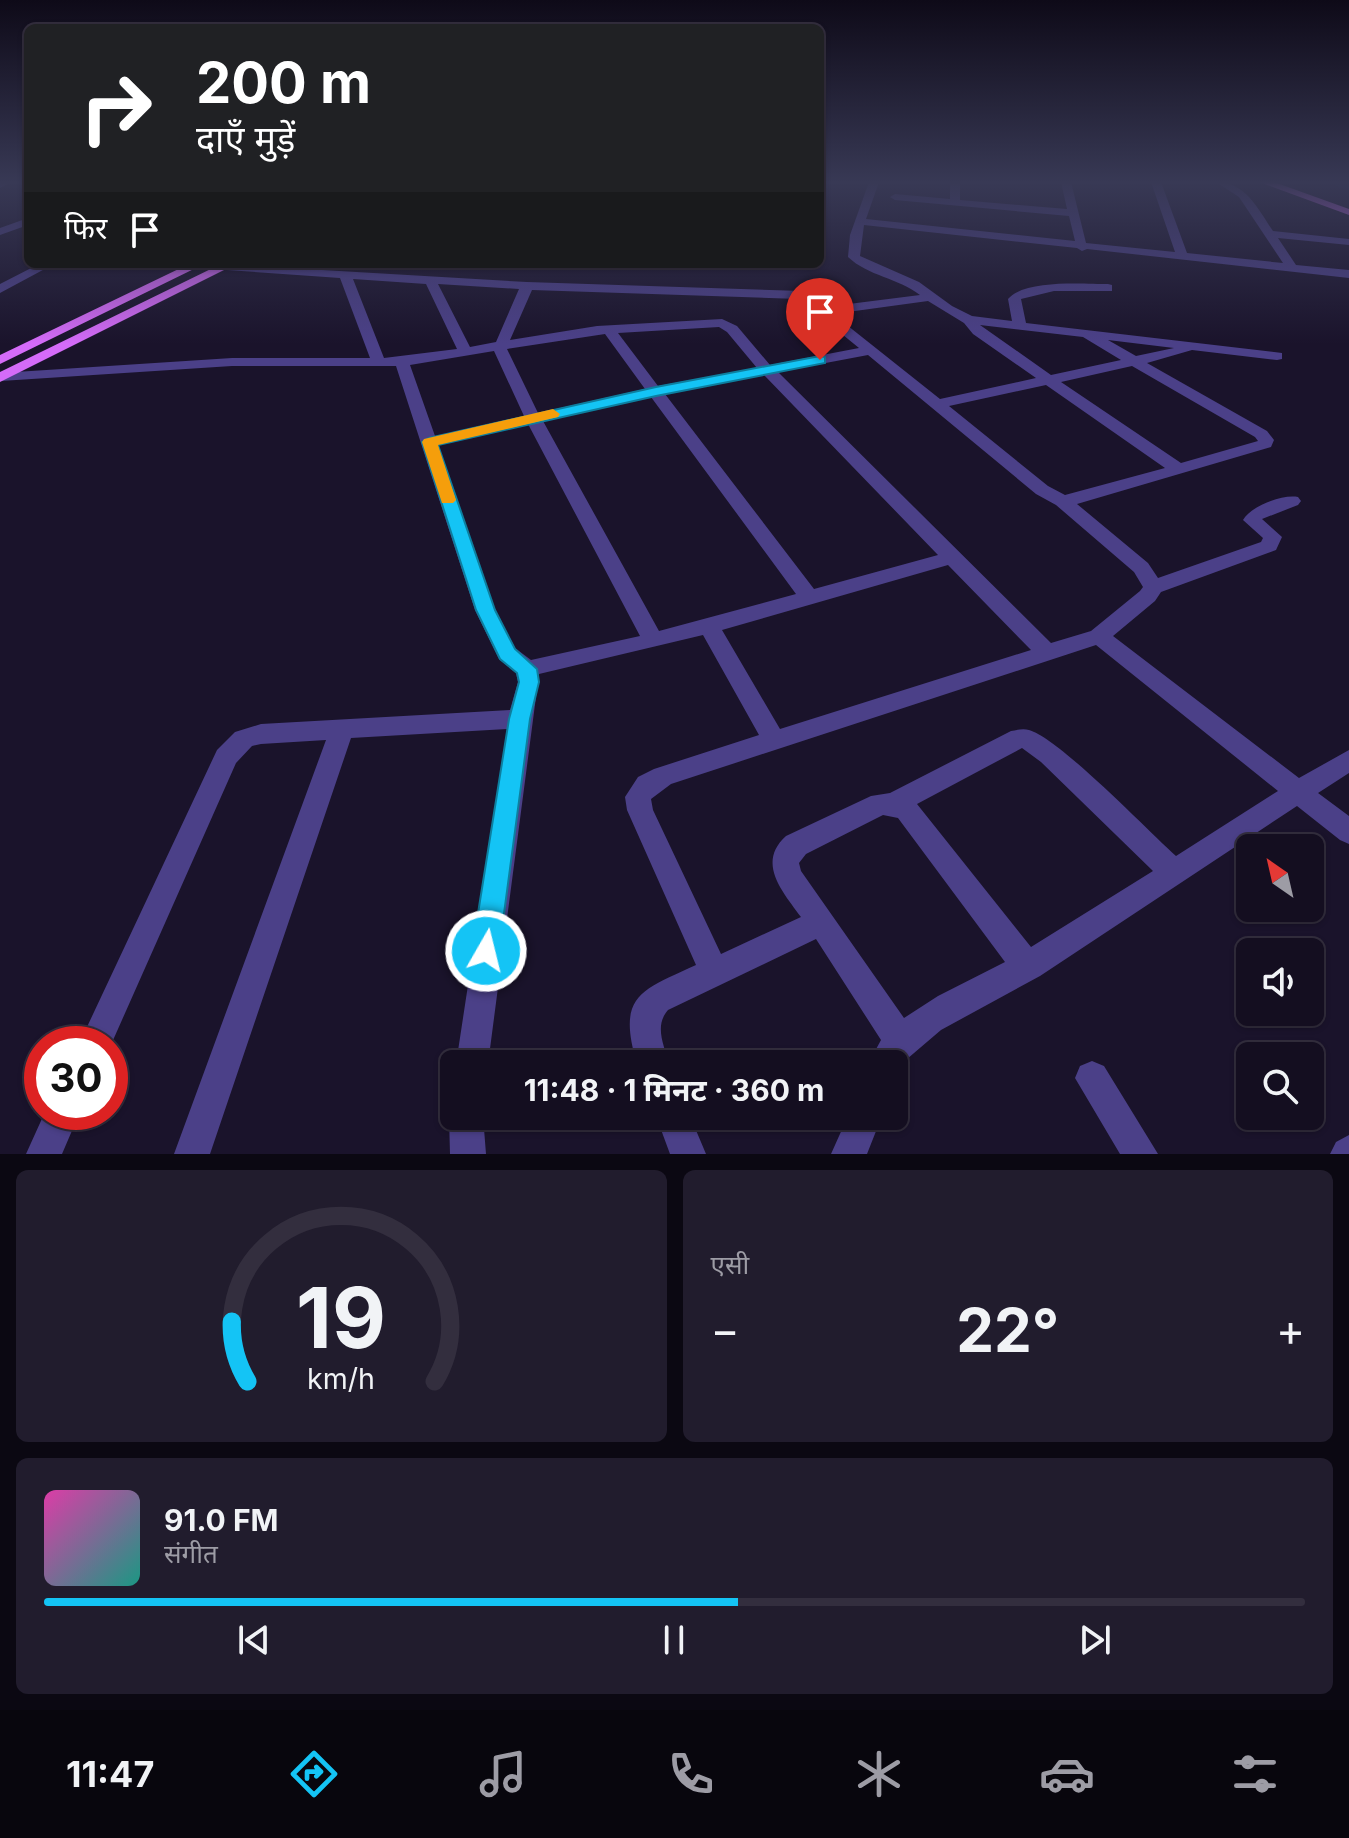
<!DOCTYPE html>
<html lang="hi">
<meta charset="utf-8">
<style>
:root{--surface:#140e20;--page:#211c2d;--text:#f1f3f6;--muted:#9d9ca5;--line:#332e3e;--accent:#14c4f5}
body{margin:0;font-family:Inter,"Noto Sans Devanagari",sans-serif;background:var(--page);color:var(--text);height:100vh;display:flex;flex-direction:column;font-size:30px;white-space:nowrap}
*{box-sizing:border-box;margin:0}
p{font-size:26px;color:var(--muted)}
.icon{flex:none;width:44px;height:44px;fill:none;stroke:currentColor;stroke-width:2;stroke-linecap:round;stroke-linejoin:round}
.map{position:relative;height:1154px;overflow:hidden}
.sheet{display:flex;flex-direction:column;gap:16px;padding:16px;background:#0b0812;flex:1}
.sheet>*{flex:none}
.guide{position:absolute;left:24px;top:24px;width:800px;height:244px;border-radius:12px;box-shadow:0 2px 6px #0004,0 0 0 2px var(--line);background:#202124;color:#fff;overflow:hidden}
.needle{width:52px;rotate:326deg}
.fabs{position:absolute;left:1236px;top:834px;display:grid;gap:16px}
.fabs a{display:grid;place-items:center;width:88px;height:88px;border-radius:12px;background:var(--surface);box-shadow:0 2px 6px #0004,0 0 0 2px var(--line);font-size:40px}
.speed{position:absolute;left:24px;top:1026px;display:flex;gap:16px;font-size:40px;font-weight:700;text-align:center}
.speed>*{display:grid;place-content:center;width:104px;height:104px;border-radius:50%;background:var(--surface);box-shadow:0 2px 6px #0004,0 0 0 2px var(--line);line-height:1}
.speed .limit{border:12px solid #d22;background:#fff;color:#111}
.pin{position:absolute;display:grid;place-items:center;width:68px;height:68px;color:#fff;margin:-82px -34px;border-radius:50% 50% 50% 0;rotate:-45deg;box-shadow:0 0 8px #0007}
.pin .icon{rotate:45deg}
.me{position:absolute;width:88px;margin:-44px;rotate:8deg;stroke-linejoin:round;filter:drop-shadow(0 0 6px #0008)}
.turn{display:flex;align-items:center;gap:28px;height:168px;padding:0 40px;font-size:36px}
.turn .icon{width:104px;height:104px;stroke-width:2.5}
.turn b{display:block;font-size:56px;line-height:68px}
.then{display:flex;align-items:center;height:76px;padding:0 40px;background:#0003;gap:16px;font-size:30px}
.big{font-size:60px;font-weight:700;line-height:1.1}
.sheet .widget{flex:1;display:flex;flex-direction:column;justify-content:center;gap:12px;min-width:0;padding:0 28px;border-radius:12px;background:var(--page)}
.sheet .dial{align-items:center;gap:0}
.dial svg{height:208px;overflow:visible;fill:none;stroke:var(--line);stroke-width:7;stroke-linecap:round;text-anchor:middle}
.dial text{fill:var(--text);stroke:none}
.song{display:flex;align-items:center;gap:24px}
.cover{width:96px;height:96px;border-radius:12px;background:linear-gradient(135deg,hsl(320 70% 55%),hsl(170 70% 35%))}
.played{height:8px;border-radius:4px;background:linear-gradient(90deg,var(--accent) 55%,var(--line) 55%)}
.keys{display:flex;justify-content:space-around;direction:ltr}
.heat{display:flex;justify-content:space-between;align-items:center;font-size:44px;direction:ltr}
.sheet .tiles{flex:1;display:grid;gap:16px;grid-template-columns:1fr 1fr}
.widget:last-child{grid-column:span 2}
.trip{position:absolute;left:440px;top:1050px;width:468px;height:80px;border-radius:12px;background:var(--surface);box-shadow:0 2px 6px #0004,0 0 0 2px var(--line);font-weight:700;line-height:80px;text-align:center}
.dock{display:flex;height:128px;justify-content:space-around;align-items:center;background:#08060d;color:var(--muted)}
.dock .icon{width:56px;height:56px}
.dock .on{color:var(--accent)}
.dock b{font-size:36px;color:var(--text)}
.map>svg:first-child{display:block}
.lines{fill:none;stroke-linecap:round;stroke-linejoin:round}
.stream{stroke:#0e1d49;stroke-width:4}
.minor{fill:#4b4088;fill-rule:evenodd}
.primary{fill:#d46bf8;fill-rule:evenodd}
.route{fill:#14c4f5;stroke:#0d7f9f;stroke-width:2}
.slow{fill:#f59e0b}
</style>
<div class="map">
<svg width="1349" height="1154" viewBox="0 0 1349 1154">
<rect width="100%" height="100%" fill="#1a132b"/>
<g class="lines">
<!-- stream -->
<path class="stream" d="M1332 182 1349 188"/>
<!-- minor -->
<path class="minor" d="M0 182H12L0 188Z
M869 182H879L866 219 1075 241 1069 216 895 200 890 197 895 194 950 199V182H960V200L1067 209 1061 182H1071L1086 243 1175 252 1151 182H1161L1187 253 1283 263 1239 197 1216 182C1246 182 1258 209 1273 231L1349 239V245L1278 238 1296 265 1349 270V278L1087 249 1082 251 1077 248 864 225 860 256 919 282 952 306 972 316 1012 321 1008 299C1025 279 1083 284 1108 284L1112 285V291H1054L1021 299 1026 323 1282 353V359L1277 360 1192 350 1147 363 1267 431 1274 440 1271 447 1077 504 1148 563 1158 578 1261 542 1263 538 1243 520C1251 506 1282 494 1298 497L1301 501 1298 505 1262 519 1282 537 1276 550 1161 592 1155 601 1113 636 1299 778 1349 750V773L1318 793 1349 816V844L1340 840 1297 806 1040 976 941 1030 907 1059 894 1076V1064H868L881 1040 816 939 668 1010C654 1026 664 1045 669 1064H637C617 996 639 991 696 965L627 810 625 797 638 777 654 769 759 735 703 635 539 674 488 1064H456L507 729 351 738 210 1154H174L326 740 261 744 252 746 236 763 110 1047V1044H79L217 750 235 732 261 724 510 710 518 682 516 673 499 659 475 610 396 366H232L1 381 0 373 232 358H370L340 278 227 270 223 268 222 264 527 282 802 291 825 307 920 295C898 278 868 276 848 257L850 235ZM353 279 426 284 457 349 384 358ZM438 284 519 289 496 342 470 347ZM532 290 799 299 859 348 770 365 737 326 722 319 597 326 510 340ZM928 301 964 323 973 334 1036 378 940 399 833 314ZM980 325 1083 337 1121 360 1051 375ZM719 327 727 332 757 368 658 386 618 333ZM605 334 645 389 538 413 507 349ZM1108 340 1174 348 1136 356ZM494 351 524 416 435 436 410 365ZM868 355 1036 494 1056 505 1134 572 1143 587 1140 591 1091 631 1051 643 778 372ZM1132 366 1255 437 1258 441 1181 463 1061 382ZM764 375 938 555 814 589 665 394ZM1046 385 1165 468 1065 495 1048 486 949 406ZM651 397 796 594 659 631 543 421ZM528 424 640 636 531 660 515 648 495 610 438 445ZM948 565 1031 650 780 729 722 630ZM1096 645 1278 791 1176 856C1147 830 1060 739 1029 730 1023 728 1017 730 1011 731L890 793 871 796 786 836C756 863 783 892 801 917L721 954 653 810 651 799 671 784ZM1022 748 1041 762 1153 871 1031 947 917 804ZM883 815 898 818 1005 962 938 996 904 1018 801 871 799 863 806 854Z
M28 218V225L0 235V228Z
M39 264H54L0 293V284Z
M1092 1061 1104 1066 1158 1154H1120L1075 1078 1080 1066Z
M454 1104V1116H483L486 1154H450L449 1116Z
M45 1112H80L62 1154H26Z
M656 1116H690L706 1154H670Z
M848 1116H882L867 1154H831Z
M1349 1135V1154H1330L1336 1142Z"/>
<!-- primary -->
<path class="primary" d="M1259 182H1274L1349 209V215Z
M189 264H204L0 364V355Z
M221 264H236L0 382V372Z"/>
</g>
<!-- sky -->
<linearGradient id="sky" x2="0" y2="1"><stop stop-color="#0e0a18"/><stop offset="0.53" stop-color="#383955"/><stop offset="1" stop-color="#383955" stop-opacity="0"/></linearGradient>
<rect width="1349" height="344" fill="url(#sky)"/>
<!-- route -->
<path class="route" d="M820 356 825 357V363L656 396 438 445 495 610 515 649 537 669 539 682 530 719 499 951 495 961 486 965 476 961 472 951 509 719 519 682 517 673 500 659 476 610 422 442 429 438 656 387Z"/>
<!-- slow -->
<path class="slow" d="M553 409 560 414 558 417 438 445 456 500 453 503H442L422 442 424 439Z"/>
</svg>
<div class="fabs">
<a><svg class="needle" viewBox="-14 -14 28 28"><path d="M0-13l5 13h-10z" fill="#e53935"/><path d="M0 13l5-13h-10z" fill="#9d9ca5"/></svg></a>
<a><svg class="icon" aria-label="sound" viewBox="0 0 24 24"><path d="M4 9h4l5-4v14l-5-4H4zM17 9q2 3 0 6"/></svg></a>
<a><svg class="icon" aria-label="search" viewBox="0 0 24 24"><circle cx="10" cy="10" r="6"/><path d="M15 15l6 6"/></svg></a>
</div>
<div class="speed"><div class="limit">30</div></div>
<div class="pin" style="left:820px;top:360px;background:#d93025"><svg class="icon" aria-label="arrive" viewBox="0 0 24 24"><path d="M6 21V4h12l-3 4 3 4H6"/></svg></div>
<svg class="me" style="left:486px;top:951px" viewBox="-20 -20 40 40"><circle r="17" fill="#14c4f5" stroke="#fff" stroke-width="3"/><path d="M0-11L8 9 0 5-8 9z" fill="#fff"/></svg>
<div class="trip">11:48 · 1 मिनट · 360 m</div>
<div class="guide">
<div class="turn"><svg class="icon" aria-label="right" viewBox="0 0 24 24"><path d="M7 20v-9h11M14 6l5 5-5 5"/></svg><div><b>200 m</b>दाएँ मुड़ें</div></div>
<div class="then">फिर<svg class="icon" aria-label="arrive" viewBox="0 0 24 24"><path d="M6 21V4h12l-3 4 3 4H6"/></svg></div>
</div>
</div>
<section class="sheet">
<div class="tiles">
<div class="widget dial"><svg viewBox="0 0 100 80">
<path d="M14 69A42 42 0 1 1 86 69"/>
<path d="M14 69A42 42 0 0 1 8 46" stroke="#14c4f5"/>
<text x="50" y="56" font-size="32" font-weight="700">19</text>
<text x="50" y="72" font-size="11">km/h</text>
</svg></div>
<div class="widget"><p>एसी</p>
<div class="heat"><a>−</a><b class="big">22°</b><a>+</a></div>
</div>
<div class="widget">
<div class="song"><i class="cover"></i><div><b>91.0 FM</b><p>संगीत</p></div></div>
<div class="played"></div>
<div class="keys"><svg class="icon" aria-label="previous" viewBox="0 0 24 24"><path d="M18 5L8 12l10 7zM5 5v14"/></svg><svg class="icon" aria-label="pause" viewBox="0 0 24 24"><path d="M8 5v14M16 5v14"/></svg><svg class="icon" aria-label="next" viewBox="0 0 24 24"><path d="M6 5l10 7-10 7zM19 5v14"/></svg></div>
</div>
</div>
</section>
<nav class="dock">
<b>11:47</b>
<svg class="icon on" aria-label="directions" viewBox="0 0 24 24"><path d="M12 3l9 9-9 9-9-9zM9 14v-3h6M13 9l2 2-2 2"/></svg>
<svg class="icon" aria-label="music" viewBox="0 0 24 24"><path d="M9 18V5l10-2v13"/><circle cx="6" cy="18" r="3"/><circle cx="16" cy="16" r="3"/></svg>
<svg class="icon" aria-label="phone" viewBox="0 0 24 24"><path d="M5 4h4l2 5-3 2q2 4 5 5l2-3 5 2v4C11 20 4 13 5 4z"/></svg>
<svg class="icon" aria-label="climate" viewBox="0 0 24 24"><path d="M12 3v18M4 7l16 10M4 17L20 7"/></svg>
<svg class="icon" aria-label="car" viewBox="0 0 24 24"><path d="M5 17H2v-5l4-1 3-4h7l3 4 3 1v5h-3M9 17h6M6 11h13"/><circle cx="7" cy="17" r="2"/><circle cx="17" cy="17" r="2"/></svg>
<svg class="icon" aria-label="filters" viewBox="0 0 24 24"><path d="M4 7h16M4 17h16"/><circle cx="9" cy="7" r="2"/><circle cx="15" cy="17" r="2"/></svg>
</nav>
